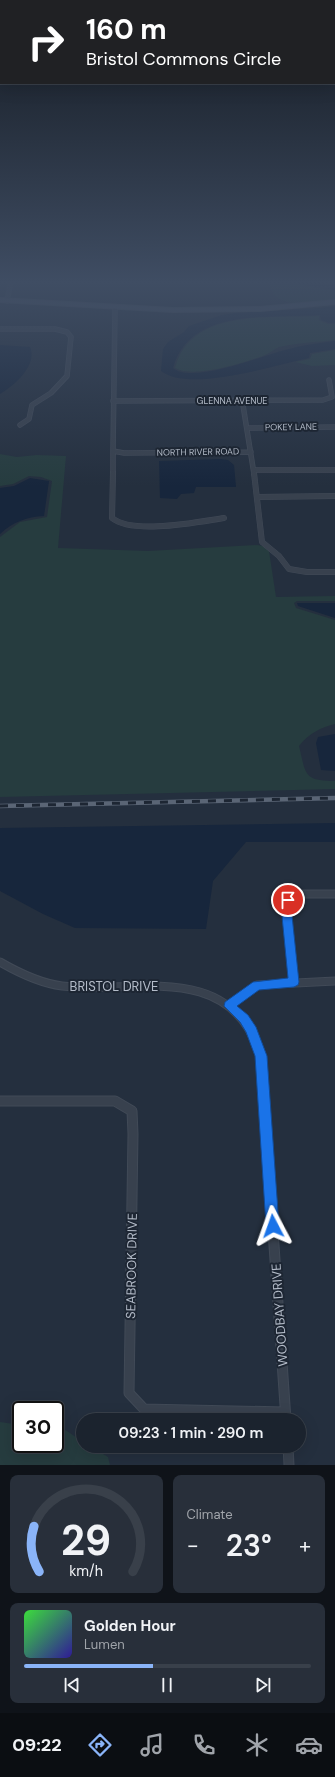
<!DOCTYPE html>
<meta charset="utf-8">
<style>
:root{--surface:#1b232e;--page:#282f3a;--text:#f1f3f6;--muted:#a0a4aa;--line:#39404a;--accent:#8ab4f8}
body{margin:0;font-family:"DM Sans",sans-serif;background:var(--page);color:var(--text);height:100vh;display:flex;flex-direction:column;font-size:15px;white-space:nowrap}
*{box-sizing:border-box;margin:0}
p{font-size:13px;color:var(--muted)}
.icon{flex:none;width:22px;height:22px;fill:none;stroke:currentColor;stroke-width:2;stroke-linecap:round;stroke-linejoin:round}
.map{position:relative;height:1465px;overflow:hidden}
.sheet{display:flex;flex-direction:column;gap:10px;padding:10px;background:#0f1319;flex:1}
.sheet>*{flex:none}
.top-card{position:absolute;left:0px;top:0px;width:335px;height:84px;box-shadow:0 4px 16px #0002,0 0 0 1px var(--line);background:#202124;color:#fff;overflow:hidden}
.speed{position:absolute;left:12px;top:1401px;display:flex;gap:8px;font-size:20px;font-weight:700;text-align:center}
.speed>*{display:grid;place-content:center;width:52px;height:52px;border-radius:50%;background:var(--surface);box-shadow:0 4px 16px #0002,0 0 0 1px var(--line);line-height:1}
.speed .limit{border:2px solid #111;border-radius:6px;background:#fff;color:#111}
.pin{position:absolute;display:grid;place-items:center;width:34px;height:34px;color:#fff;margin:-17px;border:2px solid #fff;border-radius:50%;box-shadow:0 1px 4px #0007}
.me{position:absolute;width:44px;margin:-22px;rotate:356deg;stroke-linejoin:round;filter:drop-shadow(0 0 3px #0008)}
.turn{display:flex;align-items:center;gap:14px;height:84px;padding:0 20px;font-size:18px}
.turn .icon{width:52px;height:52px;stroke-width:2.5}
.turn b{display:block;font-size:28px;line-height:34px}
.big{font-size:30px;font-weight:600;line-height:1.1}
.sheet .card{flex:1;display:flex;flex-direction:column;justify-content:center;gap:6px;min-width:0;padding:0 14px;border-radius:8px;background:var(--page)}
.sheet .dial{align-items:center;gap:0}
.dial svg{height:104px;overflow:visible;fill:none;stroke:var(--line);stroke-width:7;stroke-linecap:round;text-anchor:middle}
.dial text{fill:var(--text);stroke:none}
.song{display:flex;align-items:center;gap:12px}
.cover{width:48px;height:48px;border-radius:6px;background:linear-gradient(135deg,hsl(120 70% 55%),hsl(250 70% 35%))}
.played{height:4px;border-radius:2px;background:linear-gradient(90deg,var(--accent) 45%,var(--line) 45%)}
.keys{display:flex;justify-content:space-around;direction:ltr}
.heat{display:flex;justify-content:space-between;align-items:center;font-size:22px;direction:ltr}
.sheet .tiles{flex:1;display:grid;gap:10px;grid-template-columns:1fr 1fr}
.card:last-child{grid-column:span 2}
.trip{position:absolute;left:76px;top:1413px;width:230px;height:40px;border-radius:20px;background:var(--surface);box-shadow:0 4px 16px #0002,0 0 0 1px var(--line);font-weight:600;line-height:40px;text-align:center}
.tab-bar{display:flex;height:64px;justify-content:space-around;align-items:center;background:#0b0e12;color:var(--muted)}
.tab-bar .icon{width:28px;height:28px}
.tab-bar .current{color:var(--accent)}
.tab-bar b{font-size:18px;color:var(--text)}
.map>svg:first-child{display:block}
.green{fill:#263c3f}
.water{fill:#17263c}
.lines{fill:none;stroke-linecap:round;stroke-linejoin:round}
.street-far3-casing{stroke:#414a57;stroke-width:5.5}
.street-far2-casing{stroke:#414a57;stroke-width:6}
.street-far1-casing{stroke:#414a57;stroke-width:9}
.street-casing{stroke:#414a57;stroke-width:11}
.secondary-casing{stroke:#414a57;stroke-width:2}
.street-far3{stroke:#38414e;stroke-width:4}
.street-far2{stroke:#38414e;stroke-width:5}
.street-far1{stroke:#38414e;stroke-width:7}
.street{stroke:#38414e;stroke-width:9}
.secondary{fill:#465061;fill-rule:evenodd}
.rail-casing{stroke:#5a6575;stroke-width:4.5}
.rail{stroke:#1d2633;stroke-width:3;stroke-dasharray:8;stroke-linecap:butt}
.route{fill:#1a73e8;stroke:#114b97}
.labels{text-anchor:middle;stroke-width:4;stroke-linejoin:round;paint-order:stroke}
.far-street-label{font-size:9px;fill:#b4bcc9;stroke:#1d2633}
.near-street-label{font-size:13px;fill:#b4bcc9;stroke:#1d2633}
</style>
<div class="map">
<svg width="335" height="1465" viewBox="0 0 335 1465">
<rect width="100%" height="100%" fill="#242f3e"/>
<!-- green -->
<path class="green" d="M269 281H279L335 291V299C313 301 271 313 269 281Z
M319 316V320L328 324H335V340C317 342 297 343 279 347 274 349 269 354 263 356 242 363 195 379 175 368 191 307 272 319 319 316Z
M335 350V365L312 366 295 362 310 359 312 354Z
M0 454 17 457 37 455 66 456 58 548 148 551 257 545 263 546 269 551 276 597 335 596V601H297L294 603 296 608 335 620V724C320 728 309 733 299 746 306 774 303 781 335 781V789L0 797V537L20 522 47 517 52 481 41 477 29 476 13 484 0 486Z
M0 1422 21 1425V1444H55V1428L64 1429 83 1442V1446H90L108 1457 110 1465H0Z"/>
<!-- water -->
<path class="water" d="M283 281H312L335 286V290Z
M335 306V323H329L321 320 320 315C271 319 190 306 173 368 192 385 266 354 289 349 304 345 319 343 335 341V349L310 353 309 358C275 365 189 393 161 371L163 349 168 342 184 332 189 326 222 315 236 313 320 308Z
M0 345 30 347C38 365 14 386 0 394Z
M220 459 228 460 234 465 236 487H196L194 493 181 494 177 499 160 498 159 461Z
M30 478 49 481 44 516C26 517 13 522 0 534V488L14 486Z
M297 603H335V618L298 606Z
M335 734V771L321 770 316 743 318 737Z
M335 823V842H246L213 881 206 929 75 928 43 914 0 891V828Z"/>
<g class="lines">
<defs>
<path id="street-far3" d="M7 301 11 281
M115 308 113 451 124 453 251 452
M0 329H55L67 332 71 337 67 376 51 393 32 405 29 419 20 425
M242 399 254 474
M113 401 323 400 332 397 329 380
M247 428 335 427
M254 470H335
M113 474V451"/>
<path id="street-far2" d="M113 473 112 518C133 535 197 522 224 518
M254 473 262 542 279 556 289 569 307 572H335
M257 497 335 496"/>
<path id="street-far1" d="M0 962C19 973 39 983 62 986 131 994 224 961 257 1046
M294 982 286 906 289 899 296 894H335
M230 1006 257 985 335 981"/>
<path id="street" d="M257 1045 261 1056 286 1420
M0 1101H115L132 1111 133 1134 129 1393 144 1409 285 1412
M288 1446 289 1465"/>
<path id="secondary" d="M0 298 173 308 260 307 335 300V304L260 311 173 312 0 302Z"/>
</defs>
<!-- street-far3 casing -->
<use href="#street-far3" class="street-far3-casing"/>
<!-- street-far2 casing -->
<use href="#street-far2" class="street-far2-casing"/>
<!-- street-far1 casing -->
<use href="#street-far1" class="street-far1-casing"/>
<!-- street casing -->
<use href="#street" class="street-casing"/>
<!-- secondary casing -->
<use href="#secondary" class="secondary-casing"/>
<!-- street-far3 -->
<use href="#street-far3" class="street-far3"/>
<!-- street-far2 -->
<use href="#street-far2" class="street-far2"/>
<!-- street-far1 -->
<use href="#street-far1" class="street-far1"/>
<!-- street -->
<use href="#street" class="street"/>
<!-- secondary -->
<use href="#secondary" class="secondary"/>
<defs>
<path id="rail" d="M0 806 335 798"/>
</defs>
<!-- rail casing -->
<use href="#rail" class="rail-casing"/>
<!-- rail -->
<use href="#rail" class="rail"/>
</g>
<!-- sky -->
<linearGradient id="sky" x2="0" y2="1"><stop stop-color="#141a22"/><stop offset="0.58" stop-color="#3f4d63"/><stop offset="1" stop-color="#3f4d63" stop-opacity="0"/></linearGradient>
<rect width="335" height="486" fill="url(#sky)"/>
<!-- route -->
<path class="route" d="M288 896 292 897 294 900 291 906 299 982 298 985 294 987 259 990 237 1006 248 1015 256 1027 267 1056 279 1226 277 1230 273 1232 268 1230 266 1226 255 1056 246 1032 240 1022 224 1006 225 1002 253 982 288 978 281 906 285 897Z"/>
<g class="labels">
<!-- far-street labels -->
<g class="far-street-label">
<text x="232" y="404">GLENNA AVENUE</text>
<text transform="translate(291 427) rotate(-1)" y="3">POKEY LANE</text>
<text transform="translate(198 452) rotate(-1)" y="3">NORTH RIVER ROAD</text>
</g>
<!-- near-street labels -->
<g class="near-street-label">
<text x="114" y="991">BRISTOL DRIVE</text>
<text transform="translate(131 1266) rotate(-89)" y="5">SEABROOK DRIVE</text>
<text transform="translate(279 1315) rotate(-94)" y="5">WOODBAY DRIVE</text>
</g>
</g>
</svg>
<div class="speed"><div class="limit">30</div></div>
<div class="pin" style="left:288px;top:900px;background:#d93025"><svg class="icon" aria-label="arrive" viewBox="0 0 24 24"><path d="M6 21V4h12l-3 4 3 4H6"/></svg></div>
<svg class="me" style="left:273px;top:1226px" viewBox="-20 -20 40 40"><path d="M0-17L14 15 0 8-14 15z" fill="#1a73e8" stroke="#fff" stroke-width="4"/></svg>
<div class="trip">09:23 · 1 min · 290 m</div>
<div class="top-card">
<div class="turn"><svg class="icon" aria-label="right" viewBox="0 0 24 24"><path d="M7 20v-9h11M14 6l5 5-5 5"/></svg><div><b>160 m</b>Bristol Commons Circle</div></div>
</div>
</div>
<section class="sheet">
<div class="tiles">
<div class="card dial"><svg viewBox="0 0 100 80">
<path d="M14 69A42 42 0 1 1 86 69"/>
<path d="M14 69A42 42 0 0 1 10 34" stroke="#8ab4f8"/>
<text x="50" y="56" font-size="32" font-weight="700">29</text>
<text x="50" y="72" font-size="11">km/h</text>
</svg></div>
<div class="card"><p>Climate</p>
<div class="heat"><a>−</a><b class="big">23°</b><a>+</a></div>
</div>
<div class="card">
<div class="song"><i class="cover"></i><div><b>Golden Hour</b><p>Lumen</p></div></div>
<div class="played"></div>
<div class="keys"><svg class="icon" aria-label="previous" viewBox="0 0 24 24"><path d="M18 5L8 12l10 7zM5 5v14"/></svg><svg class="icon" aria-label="pause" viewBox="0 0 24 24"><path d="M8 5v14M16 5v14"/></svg><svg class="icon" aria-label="next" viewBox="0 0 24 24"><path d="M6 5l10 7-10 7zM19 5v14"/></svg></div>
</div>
</div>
</section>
<nav class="tab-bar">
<b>09:22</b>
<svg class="icon current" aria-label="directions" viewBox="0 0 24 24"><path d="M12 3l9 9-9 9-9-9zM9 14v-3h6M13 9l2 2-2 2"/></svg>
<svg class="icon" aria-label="music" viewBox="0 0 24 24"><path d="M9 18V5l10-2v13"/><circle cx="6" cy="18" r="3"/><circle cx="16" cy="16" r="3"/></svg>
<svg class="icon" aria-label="phone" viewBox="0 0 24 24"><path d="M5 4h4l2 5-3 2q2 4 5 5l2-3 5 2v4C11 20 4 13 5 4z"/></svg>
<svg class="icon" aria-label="climate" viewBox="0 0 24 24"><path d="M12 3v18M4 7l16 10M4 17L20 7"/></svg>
<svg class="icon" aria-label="car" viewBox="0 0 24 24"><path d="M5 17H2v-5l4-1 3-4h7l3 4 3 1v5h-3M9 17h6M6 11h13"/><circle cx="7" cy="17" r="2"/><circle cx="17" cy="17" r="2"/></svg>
</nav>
